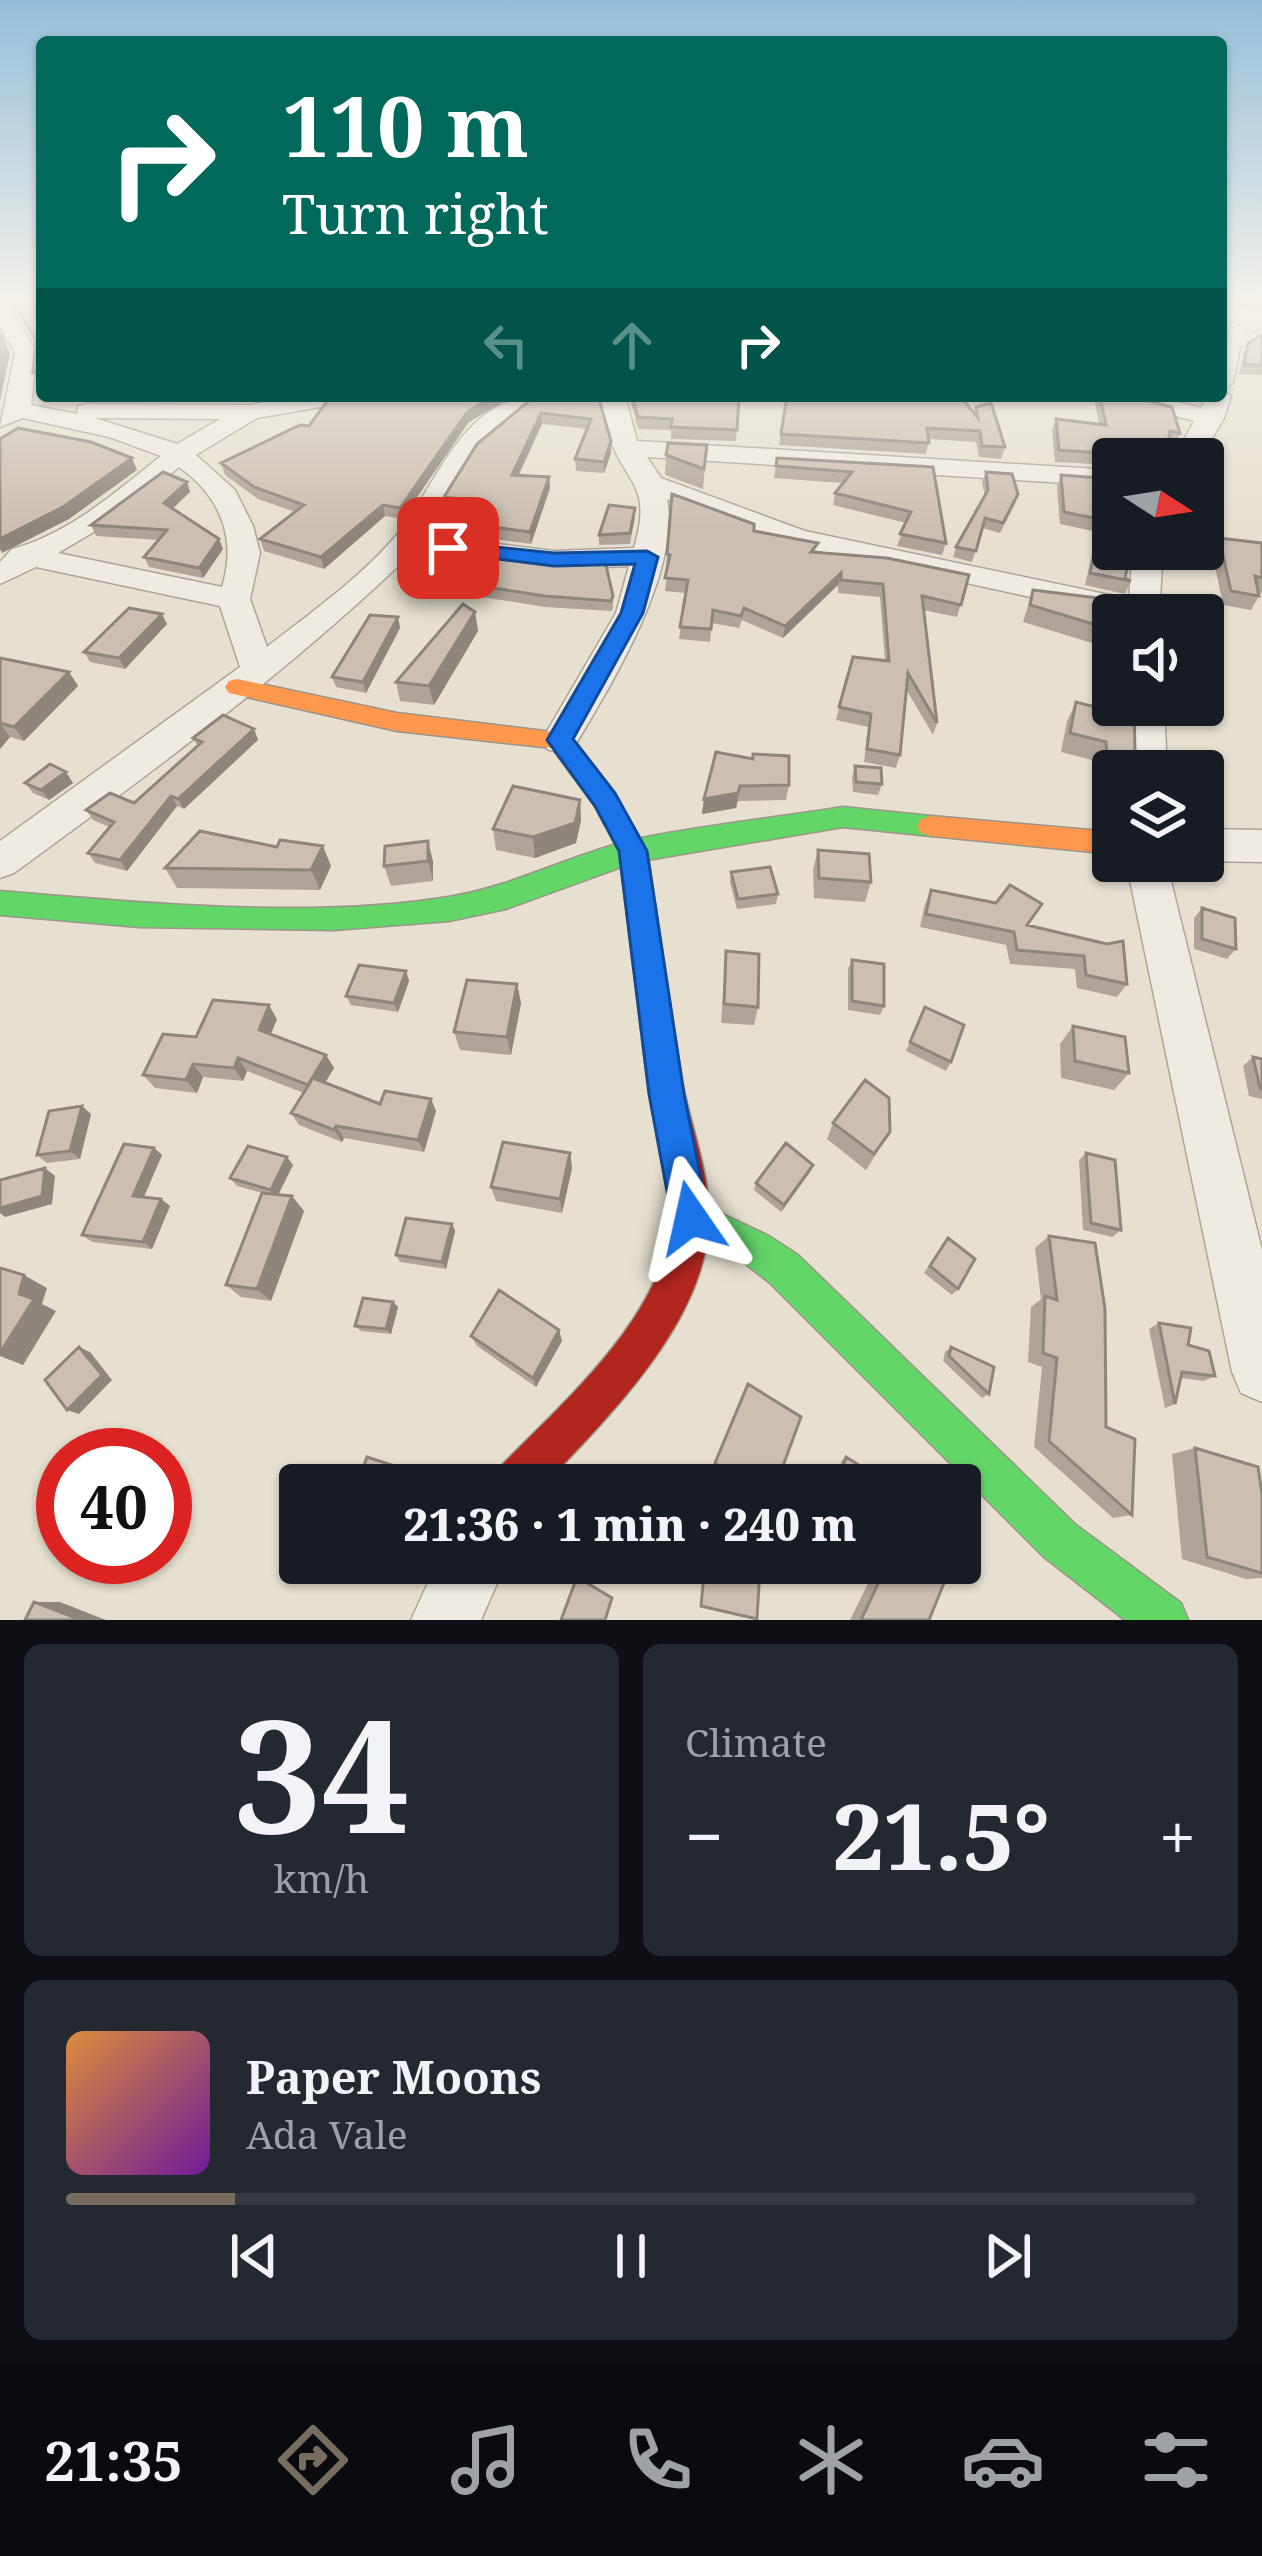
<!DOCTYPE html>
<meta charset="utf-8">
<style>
:root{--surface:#171b24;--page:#242831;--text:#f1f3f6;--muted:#9ea1a6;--line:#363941;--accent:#786c5e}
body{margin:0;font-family:"Noto Serif",serif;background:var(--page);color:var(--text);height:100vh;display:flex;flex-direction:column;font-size:45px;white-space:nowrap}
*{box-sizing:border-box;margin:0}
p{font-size:39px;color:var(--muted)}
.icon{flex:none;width:66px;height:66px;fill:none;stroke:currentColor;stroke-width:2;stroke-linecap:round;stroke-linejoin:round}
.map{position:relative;height:1620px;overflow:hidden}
.drawer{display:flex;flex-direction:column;gap:24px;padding:24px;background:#0d0f14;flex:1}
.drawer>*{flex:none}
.top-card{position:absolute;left:36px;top:36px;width:1191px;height:366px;border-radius:12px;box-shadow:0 3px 9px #0004;background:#00695c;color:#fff;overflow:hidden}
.needle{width:78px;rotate:102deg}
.buttons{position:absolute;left:1092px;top:438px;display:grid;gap:24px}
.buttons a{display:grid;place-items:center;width:132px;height:132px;border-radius:12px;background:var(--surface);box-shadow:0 3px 9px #0004;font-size:60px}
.speed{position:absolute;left:36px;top:1428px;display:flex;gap:24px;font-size:60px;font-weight:700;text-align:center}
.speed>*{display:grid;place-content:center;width:156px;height:156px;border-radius:50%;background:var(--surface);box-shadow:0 3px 9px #0004;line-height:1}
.speed .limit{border:18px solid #d22;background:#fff;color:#111}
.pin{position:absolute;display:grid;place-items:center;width:102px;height:102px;color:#fff;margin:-51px;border-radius:24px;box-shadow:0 6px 18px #0006}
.me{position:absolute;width:132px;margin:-66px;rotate:349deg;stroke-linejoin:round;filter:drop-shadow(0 0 9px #0008)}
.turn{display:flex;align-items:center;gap:42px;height:252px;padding:0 48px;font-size:54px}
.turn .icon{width:156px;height:156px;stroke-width:2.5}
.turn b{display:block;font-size:84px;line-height:102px}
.lanes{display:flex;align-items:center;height:114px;padding:0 48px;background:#0003;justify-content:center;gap:60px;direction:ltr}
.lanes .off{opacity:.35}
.big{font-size:90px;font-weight:800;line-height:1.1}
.drawer .tile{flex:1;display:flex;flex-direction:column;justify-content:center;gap:18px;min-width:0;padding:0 42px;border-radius:18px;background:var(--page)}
.drawer .dial{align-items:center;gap:0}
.dial b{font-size:156px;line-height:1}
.song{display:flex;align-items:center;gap:36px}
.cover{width:144px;height:144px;border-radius:18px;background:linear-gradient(135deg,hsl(30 70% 55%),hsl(280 70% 35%))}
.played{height:12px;border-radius:6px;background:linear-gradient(90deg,var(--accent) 15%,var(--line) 15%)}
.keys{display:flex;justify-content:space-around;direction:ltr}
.heat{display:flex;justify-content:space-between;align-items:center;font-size:66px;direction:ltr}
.drawer .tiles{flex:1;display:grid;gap:24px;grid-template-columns:1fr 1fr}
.tile:last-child{grid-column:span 2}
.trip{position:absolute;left:279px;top:1464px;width:702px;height:120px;border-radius:12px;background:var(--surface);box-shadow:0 3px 9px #0004;font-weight:800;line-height:120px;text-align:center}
.tab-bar{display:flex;height:192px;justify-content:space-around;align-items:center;background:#090b0e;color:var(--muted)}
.tab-bar .icon{width:84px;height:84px}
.tab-bar .active{color:var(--accent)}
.tab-bar b{font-size:54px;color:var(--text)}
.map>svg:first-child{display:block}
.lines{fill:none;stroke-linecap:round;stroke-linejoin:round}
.street-casing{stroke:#ada599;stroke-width:3}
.fast-casing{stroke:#9c958a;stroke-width:3}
.slow-casing{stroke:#9c958a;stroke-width:3}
.jam-casing{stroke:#9c958a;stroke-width:3}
.street{fill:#efebe3;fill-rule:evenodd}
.fast{fill:#63d668;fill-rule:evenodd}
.slow{fill:#ff974d;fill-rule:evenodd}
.jam{fill:#b3261e;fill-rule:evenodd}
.wall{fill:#afa499}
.shaded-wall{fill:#8e867d}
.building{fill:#cbbfb2;stroke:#8e867d;stroke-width:3}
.route{fill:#1a73e8;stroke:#114b97;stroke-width:3}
</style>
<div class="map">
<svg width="1262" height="1620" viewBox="0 0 1262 1620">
<rect width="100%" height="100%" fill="#e7e0d1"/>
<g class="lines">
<defs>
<path id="street" d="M0 300 7 302 37 353 31 405 77 414 78 406 87 404 250 405 301 396H438L426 403 320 407 257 418 196 455 235 490 253 526 260 553 250 599 267 647C310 613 359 579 395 537 440 483 460 396 544 396L502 426 475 453 425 535 554 551 634 548C653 483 626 486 608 434 604 422 603 408 601 396H625L637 441 1113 470V486L647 457 661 478 805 531 1129 599 1133 549H1163L1159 615H1113L787 544 667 499C681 572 610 687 573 749L560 753 547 749 542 740 616 613 629 566 554 569 413 552C290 671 152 772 14 873L0 878V841L240 667 220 606 36 567 0 584V562L12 549C67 535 116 492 161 456L109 437 23 418 0 427 15 353 0 325ZM95 418 220 419 177 444ZM179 467C221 497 237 539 222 587L58 553 116 519Z
M1221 317 1261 337 1240 347 1233 383 1222 390 1231 396 1224 418 1200 459H1174L1194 421 1119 401 1115 396H1155L1201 408 1207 396H1221V340L1231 336 1221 331Z
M1128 705H1164L1167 771H1129Z
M1203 829 1262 830V862L1203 861Z
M1126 861H1166L1262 1250V1402L1241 1393 1232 1372Z
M437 1563H506L481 1620H411Z"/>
<path id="fast" d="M843 807 931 816 941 819 945 826 941 833 931 836 843 827 635 862 506 909 449 921 334 930 139 927 0 915V891C139 903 317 920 454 896 517 885 574 853 636 839 704 825 774 818 843 807Z
M691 1199 769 1236 798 1255 1076 1525 1181 1603 1188 1620H1125L1044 1557 770 1283 743 1262 678 1231 672 1218 678 1205Z"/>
<path id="slow" d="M237 679 397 713 569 734 614 793 647 851 681 1076 676 1087 664 1092 652 1087 647 1076 619 851 595 806 552 748 397 731 229 693 225 687 229 681Z
M931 816 1113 832V854L931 836 921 833 917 826 921 819Z"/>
<path id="jam" d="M664 1060 676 1065 681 1076C689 1121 708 1167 709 1213 711 1317 610 1415 544 1485H492L498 1469C562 1403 670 1312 671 1213 672 1167 654 1121 647 1076L652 1065Z"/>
</defs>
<!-- street casing -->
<use href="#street" class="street-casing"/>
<!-- fast casing -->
<use href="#fast" class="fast-casing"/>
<!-- slow casing -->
<use href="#slow" class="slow-casing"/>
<!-- jam casing -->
<use href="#jam" class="jam-casing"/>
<!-- street -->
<use href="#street" class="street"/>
<!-- fast -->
<use href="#fast" class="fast"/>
<!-- slow -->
<use href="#slow" class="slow"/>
<!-- jam -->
<use href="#jam" class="jam"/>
</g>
<!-- wall -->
<path class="wall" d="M1221 300H1262V311L1221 304Z
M1262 335V375L1239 374 1244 353 1248 343Z
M178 396H262L259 399 180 400Z
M535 396H598L611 453 604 473 576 471 575 459 587 429 542 424 519 475 549 477 550 488 531 544 472 536 471 524 476 512 446 509 444 497Z
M629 396H739L736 441 671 439V430L638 429Z
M787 396 974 413 976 407 1005 447 1001 459 979 457 976 442 929 439 926 454 779 445Z
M1094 396H1129L1180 433 1175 445 1168 443 1166 459H1113V465L1055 462 1052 430 1056 419 1099 424Z
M468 423 402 519 385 516 324 569 264 551 260 539 295 512 258 499 225 475 221 463 309 426Z
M707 445 703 489 665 475 666 455Z
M777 458 933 467 946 543 942 555 897 546 906 523 833 505 835 493 843 483 774 478Z
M986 472 1018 494 1015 504 1000 533 982 528 972 562 953 557 956 547 985 496 982 482Z
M1061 475 1113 479 1125 578 1131 581 1125 594 1085 585 1097 532 1060 524 1057 487Z
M187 482 190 492 173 508 223 549 203 578 149 567 144 557 159 540 96 536 91 525Z
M635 518 630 544 599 545V535Z
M754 531 817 552 969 575 957 617 923 610 937 723 933 735 906 689 900 755 896 768 864 762 868 727 836 720 853 657 885 660 880 597 838 593V585L783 638 742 620 739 628 712 623 710 642 679 639 686 593 665 591 668 567H666L667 554Z
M1219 538 1262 543V593L1258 592 1259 596 1251 610 1223 605 1212 552Z
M449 581 613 596V607L612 611 545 607 451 592Z
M1033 590 1113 615 1112 649 1023 622Z
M475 612 478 631 434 705 400 701 396 682Z
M398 617 400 628 366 693 336 687 332 677Z
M167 624 125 669 90 662 84 652Z
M0 658 69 672 78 686 24 741 10 737 0 749Z
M1108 684 1113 685V819L1100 815 1096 761 1061 752 1067 721 1076 702 1098 708V703Z
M254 729 258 740 184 809 177 806 127 871 95 863 88 853 109 827 93 820 86 810 134 803 198 747 193 738Z
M753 759 789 785 786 800 738 801 736 808 702 814 704 799Z
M855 766 882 784 878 795 853 792 852 777Z
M25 783H73L49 800 33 793Z
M580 800 581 820 576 843 535 858 496 850 493 829Z
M818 850 871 882 865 902 814 898 813 870Z
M433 861V881L391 886 384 866Z
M331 866 320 890 177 888 165 868Z
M731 872 778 894 776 904 737 909 730 882Z
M931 890 1029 925 1107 944 1127 984 1117 997 1077 988 1075 969 1010 964 1006 945 920 927 925 904Z
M1202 908 1236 949 1227 959 1194 949V918Z
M726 951 758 1007 754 1025 721 1023Z
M852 960 884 1006 880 1015 848 1010V969Z
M406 971 409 981 398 1012 351 1005 346 996Z
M517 984 521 1003 511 1055 460 1050 454 1032Z
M925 1007 951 1062 946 1071 906 1051Z
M277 1019 271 1034 326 1055 334 1068 325 1083 380 1104 431 1099 436 1111 424 1152 344 1138 342 1142 299 1125 291 1113 304 1093 247 1071 243 1081 203 1077 197 1093 155 1088 143 1075 196 1037Z
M1073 1026 1129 1073 1114 1090 1061 1078 1060 1044Z
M1253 1057 1262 1059V1099L1249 1096 1243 1066Z
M91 1114 80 1159 47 1163 37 1155Z
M833 1123 890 1132 866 1170 827 1139Z
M154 1148 162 1155 144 1197 161 1199 170 1206 152 1249 92 1242 82 1235Z
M570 1153 572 1168 562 1213 496 1201 491 1187Z
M1086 1153 1121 1230 1112 1237 1083 1230 1079 1160Z
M293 1165 278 1195 304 1211 271 1301 241 1297 226 1285 262 1193 237 1186 230 1178Z
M810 1172 781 1212 754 1190 756 1183Z
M452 1224 455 1231 446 1269 400 1262 396 1255Z
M1049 1236 1106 1427 1132 1515 1113 1518 1034 1447 1042 1367 1028 1362 1031 1307 1041 1299 1035 1248Z
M948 1238 958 1289 952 1295 924 1273Z
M393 1302 398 1307 391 1334 361 1331 355 1326Z
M1159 1323 1188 1345 1215 1376 1204 1381 1181 1378 1175 1404 1165 1408 1149 1329Z
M471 1336 562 1341 536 1387 477 1346Z
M951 1347 989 1394 982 1398 943 1361 945 1352Z
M743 1393 776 1485H736L712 1469Z
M1195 1448 1262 1494V1578L1246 1579 1182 1559 1172 1454Z
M846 1457 891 1485H833L842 1460Z
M878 1563H928L929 1620H850Z"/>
<!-- shaded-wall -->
<path class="shaded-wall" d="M5 343 10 354 0 401V366Z
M42 367V381L38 383 33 372Z
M494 396H513L468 423 402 519 400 508 467 412Z
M541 413 542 424 513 486 512 475Z
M611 441V453L604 473V462Z
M132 458 137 470 69 519 2 553 0 549V539Z
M549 477 550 488 531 544 530 532Z
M187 482 190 492 168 513 164 503Z
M383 505 385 516 324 569 321 557Z
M219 539 223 549 203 578 199 568Z
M841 573 838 585 783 638 785 626Z
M475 612 478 631 434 705 429 686Z
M162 614 167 624 125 669 119 658Z
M398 617 400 628 366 693 363 682Z
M69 672 78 686 24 741 14 727Z
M0 723 10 737 0 749Z
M254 729 258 740 184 809 178 799Z
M66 772 73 783 49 800 41 790Z
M740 786 736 808 702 814 704 799Z
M171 796 177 806 127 871 120 860Z
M580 800 581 820 576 843 535 858 533 837Z
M428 841 433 861V881L428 861Z
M323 846 331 866 320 890 311 870Z
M406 971 409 981 398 1012 394 1003Z
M517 984 521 1003 511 1055 507 1037Z
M269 1005 277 1019 267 1043 259 1030Z
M326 1055 334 1068 316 1098 308 1085Z
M238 1058 247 1071 243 1081 234 1068Z
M193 1064 203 1077 197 1093 186 1080Z
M431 1099 436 1111 424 1152 418 1140Z
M82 1106 91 1114 80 1159 70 1151Z
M336 1126 344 1138 342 1142 334 1130Z
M154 1148 162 1155 141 1203 133 1196Z
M570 1153 572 1168 562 1213 560 1199Z
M287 1157 293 1165 277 1197 271 1190Z
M813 1165 810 1172 781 1212 784 1205Z
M45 1168 55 1176 52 1204 5 1217 0 1213V1208Z
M292 1196 304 1211 271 1301 257 1289Z
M161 1199 170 1206 152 1249 143 1242Z
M452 1224 455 1231 446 1269 442 1262Z
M24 1275 47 1288 42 1304 56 1311 23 1365 0 1356V1353Z
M393 1302 398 1307 391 1334 386 1329Z
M559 1330 562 1341 536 1387 533 1378Z
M79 1347 90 1352 112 1380 79 1414 67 1410Z
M425 1476 433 1482 432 1485H422Z
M34 1602H60L106 1620H81Z"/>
<!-- building -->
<path class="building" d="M12 300H42V367L33 372 36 340Z
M0 333 5 343 0 366Z
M1262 335V365L1244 364 1248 343Z
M424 396H494L467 412 400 508 383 505 321 557 260 539 304 505 254 487 221 463 300 425 309 426 328 400Z
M535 396H598L611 441 604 462 575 459 591 419 541 413 512 475 549 477 530 532 471 524 480 501 444 497 477 444Z
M632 396H739L737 430 671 427 672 419 638 417Z
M787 396H960L978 418 976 407 991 403 1005 447 982 446 980 431 927 428 929 443 781 434Z
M1100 396H1129L1172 407 1180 433 1170 431 1166 459H1119L1118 454 1059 450 1056 419 1106 425Z
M18 428 91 442 132 458 63 507 0 539V439Z
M668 443 707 445 704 469 666 455Z
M777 458 933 467 946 543 900 534 911 512 835 493 852 472 776 466Z
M163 472 187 482 164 503 219 539 199 568 144 557 167 530 91 525Z
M986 472 1012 474 1018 494 1003 523 985 518 976 551 956 547 988 490Z
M1061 475 1113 479V549H1126L1131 552 1125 578 1131 581 1090 573 1103 520 1064 512Z
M672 494 754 524V531L818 543 811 552 887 558 969 575 961 605 922 596 937 723 908 673 900 755 867 749 871 714 839 707 853 657 889 661 883 584 841 580V573L785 626 744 608 741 616 713 610 711 629 680 627 688 580 665 578 670 555 667 554Z
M609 505 635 508 630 533 599 535Z
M1219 538 1262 543V578L1255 576 1259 596 1231 591Z
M461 552 553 563 605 561 613 596 611 601 544 596 449 581Z
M1033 590 1130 602 1126 615H1113V630L1030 605Z
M463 604 475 612 429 686 396 682Z
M129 608 162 614 119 658 84 652Z
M370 615 398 617 363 682 332 677Z
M0 658 69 672 14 727 0 723Z
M1108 684 1113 685V705H1134L1135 752 1144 757 1147 771H1113V797H1111L1106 742 1070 733 1076 702 1111 711Z
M223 715 254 729 178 799 171 796 120 860 88 853 114 822 86 810 110 793 134 803 202 742 193 738Z
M716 752 753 759V754L789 756V785L740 786 738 793 704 799Z
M50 764 66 772 41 790 25 783Z
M855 766 881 768 882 784 856 782Z
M513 786 580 800 575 823 533 837 493 829Z
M200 831 277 847 280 840 323 846 311 870 165 868Z
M428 841V861L384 866 385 846Z
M818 850 869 854 871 882 819 878Z
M770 867 778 894 738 899 731 872Z
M1010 885 1042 904 1027 925 1107 944 1123 941 1127 984 1086 975 1084 956 1017 950 1014 932 926 914 931 890 996 903Z
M1202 908 1235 918 1236 949 1202 939Z
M726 951 759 954 758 1007 724 1004Z
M852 960 884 964V1006L852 1001Z
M359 965 406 971 394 1003 346 996Z
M467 980 517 984 507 1037 454 1032Z
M213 1000 269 1005 259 1030 326 1055 308 1085 238 1058 234 1068 193 1064 186 1080 143 1075 163 1034 196 1037Z
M925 1007 964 1025 951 1062 910 1042Z
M1073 1026 1125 1037 1129 1073 1075 1061Z
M1253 1057 1262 1059V1089L1260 1088Z
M313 1078 380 1104 385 1091 431 1099 418 1140 336 1126 334 1130 291 1113Z
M865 1080 889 1098 890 1132 874 1154 833 1123Z
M82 1106 70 1151 37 1155 49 1111Z
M503 1142 570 1153 560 1199 491 1187Z
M786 1143 813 1165 784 1205 756 1183Z
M124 1144 154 1148 133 1196 161 1199 143 1242 82 1235Z
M248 1146 287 1157 271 1190 230 1178Z
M1086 1153 1115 1160 1121 1230 1091 1223Z
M45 1168 42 1196 0 1208V1180Z
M262 1193 292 1196 257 1289 226 1285Z
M406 1218 452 1224 442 1262 396 1255Z
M1049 1236 1095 1243 1105 1309 1106 1427 1135 1439 1132 1515 1049 1441 1057 1358 1043 1353 1045 1296 1057 1300Z
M948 1238 975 1259 958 1289 930 1266Z
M0 1268 24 1275 19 1294 34 1299 0 1353Z
M499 1290 559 1330 533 1378 471 1336Z
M363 1298 393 1302 386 1329 355 1326Z
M1159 1323 1191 1328 1188 1345 1209 1351 1215 1376 1182 1372 1175 1404Z
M79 1347 102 1375 67 1410 45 1380Z
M951 1347 994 1367 989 1394 949 1356Z
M748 1384 801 1417 776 1485H748L715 1463Z
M1195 1448 1258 1467 1262 1494V1573L1207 1557Z
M367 1457 425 1476 422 1485H357Z
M846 1457 891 1485H837Z
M705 1563H739L760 1567 757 1619 701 1606Z
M888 1563H928L946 1578 929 1620H861Z
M577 1577 612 1598 605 1620H561Z
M34 1602 81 1620H25Z"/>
<!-- sky -->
<linearGradient id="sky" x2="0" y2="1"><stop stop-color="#96bed9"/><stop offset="0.57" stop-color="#f4f1ea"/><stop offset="1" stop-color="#f4f1ea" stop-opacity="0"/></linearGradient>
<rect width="1262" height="526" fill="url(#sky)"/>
<!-- route -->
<path class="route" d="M448 542 554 553 647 551 658 557 643 613 573 739 615 793 647 851 684 1094 709 1218 704 1231 691 1237 677 1231 672 1218 649 1094 619 851 595 806 547 740 621 613 635 564 554 566 441 552 438 548Z"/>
</svg>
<div class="buttons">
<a><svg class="needle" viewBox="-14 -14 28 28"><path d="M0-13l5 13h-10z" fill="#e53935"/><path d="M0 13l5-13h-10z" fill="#9ea1a6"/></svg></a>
<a><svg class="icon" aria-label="sound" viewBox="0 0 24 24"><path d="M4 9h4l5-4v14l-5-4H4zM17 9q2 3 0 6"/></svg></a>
<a><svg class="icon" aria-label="layers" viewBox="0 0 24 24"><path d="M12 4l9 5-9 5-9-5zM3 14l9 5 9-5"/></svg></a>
</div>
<div class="speed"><div class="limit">40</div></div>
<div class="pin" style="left:448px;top:548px;background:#d93025"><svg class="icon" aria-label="arrive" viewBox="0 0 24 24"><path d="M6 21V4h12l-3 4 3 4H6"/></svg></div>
<svg class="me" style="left:691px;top:1218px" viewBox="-20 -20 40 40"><path d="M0-17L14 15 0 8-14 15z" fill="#1a73e8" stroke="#fff" stroke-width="4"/></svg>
<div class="trip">21:36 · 1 min · 240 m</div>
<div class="top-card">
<div class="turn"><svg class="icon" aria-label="right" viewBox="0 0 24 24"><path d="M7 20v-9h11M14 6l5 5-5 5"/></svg><div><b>110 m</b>Turn right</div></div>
<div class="lanes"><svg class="icon off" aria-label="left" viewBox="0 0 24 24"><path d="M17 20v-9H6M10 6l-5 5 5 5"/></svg><svg class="icon off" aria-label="ahead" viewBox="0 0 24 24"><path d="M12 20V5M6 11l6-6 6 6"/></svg><svg class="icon" aria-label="right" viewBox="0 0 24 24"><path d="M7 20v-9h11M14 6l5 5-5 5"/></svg></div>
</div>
</div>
<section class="drawer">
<div class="tiles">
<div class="tile dial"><b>34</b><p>km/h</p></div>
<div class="tile"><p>Climate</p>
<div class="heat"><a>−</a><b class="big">21.5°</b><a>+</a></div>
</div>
<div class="tile">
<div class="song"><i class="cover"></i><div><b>Paper Moons</b><p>Ada Vale</p></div></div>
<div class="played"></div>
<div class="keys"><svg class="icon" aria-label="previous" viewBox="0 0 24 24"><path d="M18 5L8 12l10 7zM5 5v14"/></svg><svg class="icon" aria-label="pause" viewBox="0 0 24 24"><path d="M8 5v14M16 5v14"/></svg><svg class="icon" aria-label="next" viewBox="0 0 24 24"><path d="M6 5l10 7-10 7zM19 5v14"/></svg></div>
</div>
</div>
</section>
<nav class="tab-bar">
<b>21:35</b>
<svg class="icon active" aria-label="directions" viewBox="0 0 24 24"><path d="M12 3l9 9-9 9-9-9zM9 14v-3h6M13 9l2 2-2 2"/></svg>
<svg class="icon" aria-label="music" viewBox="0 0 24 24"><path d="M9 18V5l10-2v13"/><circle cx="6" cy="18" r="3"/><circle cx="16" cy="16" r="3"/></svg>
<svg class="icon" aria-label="phone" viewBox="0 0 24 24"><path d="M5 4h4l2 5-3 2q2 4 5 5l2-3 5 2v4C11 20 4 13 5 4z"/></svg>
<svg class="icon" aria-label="climate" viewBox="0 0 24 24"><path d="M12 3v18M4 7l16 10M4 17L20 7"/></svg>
<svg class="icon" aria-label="car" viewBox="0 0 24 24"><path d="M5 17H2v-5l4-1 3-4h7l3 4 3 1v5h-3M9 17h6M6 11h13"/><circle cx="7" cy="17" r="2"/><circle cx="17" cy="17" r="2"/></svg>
<svg class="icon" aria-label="filters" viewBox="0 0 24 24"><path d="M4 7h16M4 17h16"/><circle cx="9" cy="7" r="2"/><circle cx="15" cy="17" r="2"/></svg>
</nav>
